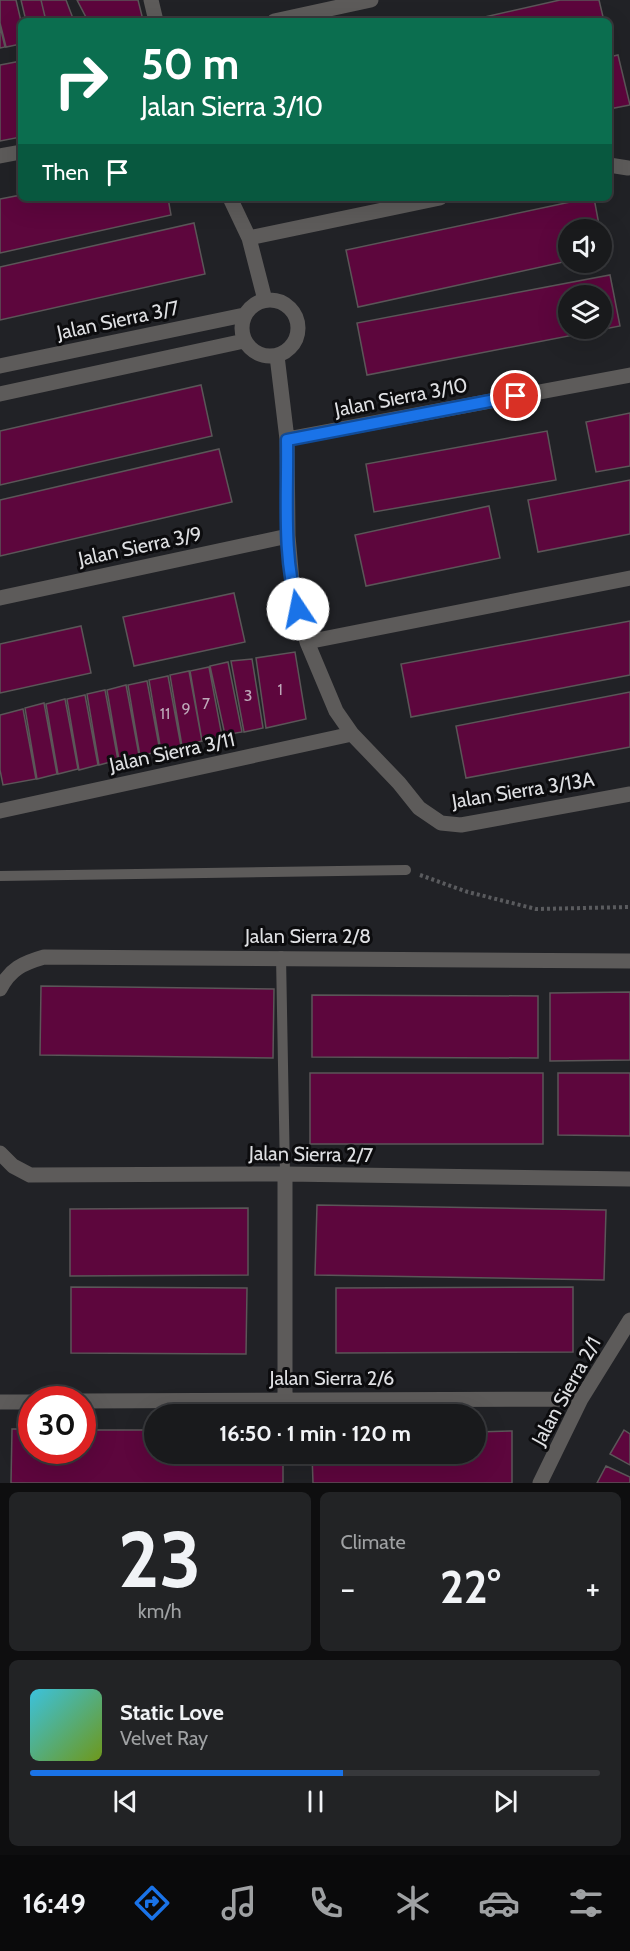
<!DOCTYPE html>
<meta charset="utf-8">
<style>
:root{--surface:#191a1c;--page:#222325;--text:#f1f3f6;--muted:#9fa1a3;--line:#37383b;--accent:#1a73e8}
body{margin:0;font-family:Cabin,sans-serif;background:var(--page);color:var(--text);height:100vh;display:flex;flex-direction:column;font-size:22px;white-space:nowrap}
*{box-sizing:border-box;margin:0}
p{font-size:20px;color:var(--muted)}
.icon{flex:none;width:33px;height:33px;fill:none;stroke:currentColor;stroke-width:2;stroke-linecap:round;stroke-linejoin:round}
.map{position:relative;height:1483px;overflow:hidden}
.panel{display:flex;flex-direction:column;gap:9px;padding:9px;background:#0e0e0f;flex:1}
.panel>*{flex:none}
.guide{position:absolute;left:18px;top:18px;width:594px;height:183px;border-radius:9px;box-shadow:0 6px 24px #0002,0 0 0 2px var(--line);background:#0b6e4f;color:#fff;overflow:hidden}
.buttons{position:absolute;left:558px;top:219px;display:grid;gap:12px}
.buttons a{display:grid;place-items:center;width:54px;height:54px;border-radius:50%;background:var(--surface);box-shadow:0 6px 24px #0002,0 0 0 2px var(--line);font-size:30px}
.speed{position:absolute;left:18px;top:1386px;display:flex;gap:12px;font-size:30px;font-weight:700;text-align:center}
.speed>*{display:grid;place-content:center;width:78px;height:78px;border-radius:50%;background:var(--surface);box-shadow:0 6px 24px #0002,0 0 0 2px var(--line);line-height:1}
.speed .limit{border:9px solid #d22;background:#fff;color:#111}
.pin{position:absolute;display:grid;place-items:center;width:51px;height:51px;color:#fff;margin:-26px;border:3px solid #fff;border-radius:50%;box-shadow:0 2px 6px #0007}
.me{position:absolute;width:66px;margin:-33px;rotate:349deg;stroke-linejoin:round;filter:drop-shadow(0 0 4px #0008)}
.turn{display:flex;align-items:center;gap:21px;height:126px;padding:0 24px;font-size:27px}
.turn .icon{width:78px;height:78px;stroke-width:2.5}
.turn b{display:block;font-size:42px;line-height:51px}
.then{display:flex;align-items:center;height:57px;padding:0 24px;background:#0003;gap:12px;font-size:22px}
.big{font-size:45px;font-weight:700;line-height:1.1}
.panel .card{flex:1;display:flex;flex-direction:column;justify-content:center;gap:9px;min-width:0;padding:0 21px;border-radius:9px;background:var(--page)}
.panel .dial{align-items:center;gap:0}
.dial b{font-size:78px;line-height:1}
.song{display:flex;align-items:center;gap:18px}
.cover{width:72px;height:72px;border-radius:9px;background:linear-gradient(135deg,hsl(190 70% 55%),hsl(80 70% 35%))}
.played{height:6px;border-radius:3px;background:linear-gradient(90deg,var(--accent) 55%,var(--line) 55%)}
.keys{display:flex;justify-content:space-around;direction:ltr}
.heat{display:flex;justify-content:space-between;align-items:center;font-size:33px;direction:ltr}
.panel .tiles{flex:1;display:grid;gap:9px;grid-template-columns:1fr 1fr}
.card:last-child{grid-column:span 2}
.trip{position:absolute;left:144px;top:1404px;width:342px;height:60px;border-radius:30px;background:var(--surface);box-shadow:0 6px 24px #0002,0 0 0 2px var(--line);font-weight:700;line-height:60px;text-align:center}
.menu{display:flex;height:96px;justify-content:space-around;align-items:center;background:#0a0a0b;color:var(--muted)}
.menu .icon{width:42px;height:42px}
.menu .selected{color:var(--accent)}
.menu b{font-size:27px;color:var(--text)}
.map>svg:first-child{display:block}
.building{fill:#5d063d;stroke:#5b5658;stroke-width:1.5;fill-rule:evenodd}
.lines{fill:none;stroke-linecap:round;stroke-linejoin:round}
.path{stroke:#5a5b5e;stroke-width:4;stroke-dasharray:3 3;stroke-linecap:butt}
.lane{stroke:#5d5b5a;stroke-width:10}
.street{stroke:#5d5b5a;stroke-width:15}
.route-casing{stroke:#114b97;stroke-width:15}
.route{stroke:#1a73e8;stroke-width:10}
.labels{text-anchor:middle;stroke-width:6;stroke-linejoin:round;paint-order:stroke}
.number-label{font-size:16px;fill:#bea9b9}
.street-label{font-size:20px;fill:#dedfe2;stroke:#0c0c0e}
</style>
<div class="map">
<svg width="630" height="1483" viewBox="0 0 630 1483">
<rect width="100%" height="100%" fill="#212226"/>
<!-- building -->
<path class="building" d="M0 0H16L21 21V44L6 47 0 23Z
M21 0H41L46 21H26Z
M41 0H66L74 21H46Z
M77 0H138L143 20 88 21Z
M560 0H599L604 21H467Z
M0 26 5 47 0 48Z
M618 55 630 105 609 109V57Z
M21 61V137L0 141V65Z
M21 195V198H168L171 215 0 253V199Z
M589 198H594L600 230H568V261L358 307 346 250Z
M194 223 205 274 0 320V267Z
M602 234 606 254H602Z
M610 275 620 326 367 375 357 323ZM568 296H602V328H568Z
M201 385 212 436 0 485V431Z
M630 413V466L596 472 586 422Z
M547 431 556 480 374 512 366 464Z
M219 449 232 502 0 556V500Z
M630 480V534L538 552 528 500Z
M489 506 500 558 366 586 355 535Z
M234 593 245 642 134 666 123 617Z
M630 621V675L411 717 401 664Z
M81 626 91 673 0 693V644Z
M295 652 306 719 266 728 256 658Z
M252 659 263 728 244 732 231 661Z
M228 662 242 732 225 735 210 666Z
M209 667 222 736 202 741 190 671Z
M189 671 202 741 182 746 170 675Z
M168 676 181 746 161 751 149 680Z
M147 681 160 751 140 756 128 685Z
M126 685 139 755 119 760 107 690Z
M105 690 118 760 99 765 87 694Z
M630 692V747L466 778 456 726Z
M85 695 98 765 79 770 67 699Z
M65 699 78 769 58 774 46 704Z
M44 703 57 774 37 779 25 708Z
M23 709 36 779 3 785 0 770V715Z
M41 986 274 989 273 1058 40 1055Z
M630 992V1060L550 1061V993Z
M312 995 538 996V1058L312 1057Z
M310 1073H543V1144H310Z
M558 1073H630V1136L558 1135Z
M317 1205 606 1210 604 1280 315 1275Z
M248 1208V1275L70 1276V1209Z
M71 1287 247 1288 246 1354 71 1353Z
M573 1287V1352L336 1353V1288Z
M12 1429H32V1450H82V1430H154V1454H283V1483H11Z
M624 1430 630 1434V1465L610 1454Z
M512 1431V1483H313L312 1454H476V1432Z
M606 1466 630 1477V1483H597Z"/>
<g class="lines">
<!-- path -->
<path class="path" d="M420 875 468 892 536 909 630 907"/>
<!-- lane -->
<path class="lane" d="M0 876 406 870
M281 956 285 1174"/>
<!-- street -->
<path class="street" d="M151 0 156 21
M274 21 371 0
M0 156 21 152
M609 165 628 168
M230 198 249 238 265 300
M249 238 440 198
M242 328a28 28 0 1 1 56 0a28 28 0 1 1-56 0Z
M277 356 287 439 288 536 293 593 307 642 336 711 352 734 399 783 419 808 441 823 461 825 630 794
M0 366 244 315
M0 394 244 341
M287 439 630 375
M0 598 288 536
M307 642 630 578
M0 811 352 734
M0 989C10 969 23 963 44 957L630 961
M0 1153 13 1166 30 1175 285 1174 630 1179
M285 1398V1174
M82 1401 581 1399
M0 1402H32
M540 1483 581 1399 630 1320"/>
</g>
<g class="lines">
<defs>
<path id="route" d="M298 609C282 556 288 495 287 440L516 396"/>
</defs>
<!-- route casing -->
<use href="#route" class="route-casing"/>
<!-- route -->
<use href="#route" class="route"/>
</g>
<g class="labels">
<!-- number labels -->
<g class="number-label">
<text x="280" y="695">1</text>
<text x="248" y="701">3</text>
<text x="206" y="709">7</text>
<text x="186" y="714">9</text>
<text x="165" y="719">11</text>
</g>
<!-- street labels -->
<g class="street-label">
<text transform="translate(118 320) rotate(-12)" y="7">Jalan Sierra 3/7</text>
<text transform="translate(401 397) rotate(-11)" y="7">Jalan Sierra 3/10</text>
<text transform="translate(140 546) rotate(-12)" y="7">Jalan Sierra 3/9</text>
<text transform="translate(172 752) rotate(-12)" y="7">Jalan Sierra 3/11</text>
<text transform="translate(523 790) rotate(-9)" y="7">Jalan Sierra 3/13A</text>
<text x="308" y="943">Jalan Sierra 2/8</text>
<text transform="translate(311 1154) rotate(1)" y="7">Jalan Sierra 2/7</text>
<text x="332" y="1385">Jalan Sierra 2/6</text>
<text transform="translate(566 1391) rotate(-61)" y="7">Jalan Sierra 2/1</text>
</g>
</g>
</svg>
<div class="buttons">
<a><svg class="icon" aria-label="sound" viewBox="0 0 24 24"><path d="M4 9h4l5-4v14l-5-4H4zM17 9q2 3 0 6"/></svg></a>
<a><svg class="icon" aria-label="layers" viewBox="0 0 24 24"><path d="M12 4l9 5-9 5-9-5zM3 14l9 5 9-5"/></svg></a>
</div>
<div class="speed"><div class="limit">30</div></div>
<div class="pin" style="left:516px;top:396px;background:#d93025"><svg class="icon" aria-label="arrive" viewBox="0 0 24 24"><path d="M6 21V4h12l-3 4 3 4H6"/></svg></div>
<svg class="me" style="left:298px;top:609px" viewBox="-20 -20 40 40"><circle r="19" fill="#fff"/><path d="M0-13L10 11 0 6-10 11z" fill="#1a73e8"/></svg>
<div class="trip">16:50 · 1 min · 120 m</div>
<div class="guide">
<div class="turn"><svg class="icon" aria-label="right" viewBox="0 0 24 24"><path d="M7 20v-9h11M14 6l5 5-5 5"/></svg><div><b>50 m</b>Jalan Sierra 3/10</div></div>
<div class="then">Then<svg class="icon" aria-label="arrive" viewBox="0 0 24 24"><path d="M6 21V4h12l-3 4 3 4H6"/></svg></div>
</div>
</div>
<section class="panel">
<div class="tiles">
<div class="card dial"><b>23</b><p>km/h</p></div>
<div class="card"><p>Climate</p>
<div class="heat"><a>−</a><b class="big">22°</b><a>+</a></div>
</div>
<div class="card">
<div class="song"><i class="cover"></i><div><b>Static Love</b><p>Velvet Ray</p></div></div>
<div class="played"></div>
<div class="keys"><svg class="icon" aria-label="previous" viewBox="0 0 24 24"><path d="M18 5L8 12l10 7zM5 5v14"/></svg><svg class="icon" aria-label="pause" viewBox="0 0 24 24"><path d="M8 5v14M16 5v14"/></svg><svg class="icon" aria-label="next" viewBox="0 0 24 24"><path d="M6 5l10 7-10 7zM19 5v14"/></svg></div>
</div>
</div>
</section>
<nav class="menu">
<b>16:49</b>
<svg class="icon selected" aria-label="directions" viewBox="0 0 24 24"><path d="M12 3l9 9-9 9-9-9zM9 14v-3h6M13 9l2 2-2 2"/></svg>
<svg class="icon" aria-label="music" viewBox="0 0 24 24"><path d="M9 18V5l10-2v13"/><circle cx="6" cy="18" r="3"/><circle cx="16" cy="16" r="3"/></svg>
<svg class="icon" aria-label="phone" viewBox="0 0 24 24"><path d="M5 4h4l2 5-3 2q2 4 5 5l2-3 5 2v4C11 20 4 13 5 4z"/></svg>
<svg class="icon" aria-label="climate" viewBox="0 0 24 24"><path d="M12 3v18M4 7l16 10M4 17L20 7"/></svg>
<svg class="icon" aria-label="car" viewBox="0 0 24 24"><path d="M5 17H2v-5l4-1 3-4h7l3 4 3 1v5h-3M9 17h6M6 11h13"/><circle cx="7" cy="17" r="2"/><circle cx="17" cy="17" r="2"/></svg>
<svg class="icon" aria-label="filters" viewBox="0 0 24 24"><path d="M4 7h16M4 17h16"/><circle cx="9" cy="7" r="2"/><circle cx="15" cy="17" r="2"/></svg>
</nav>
